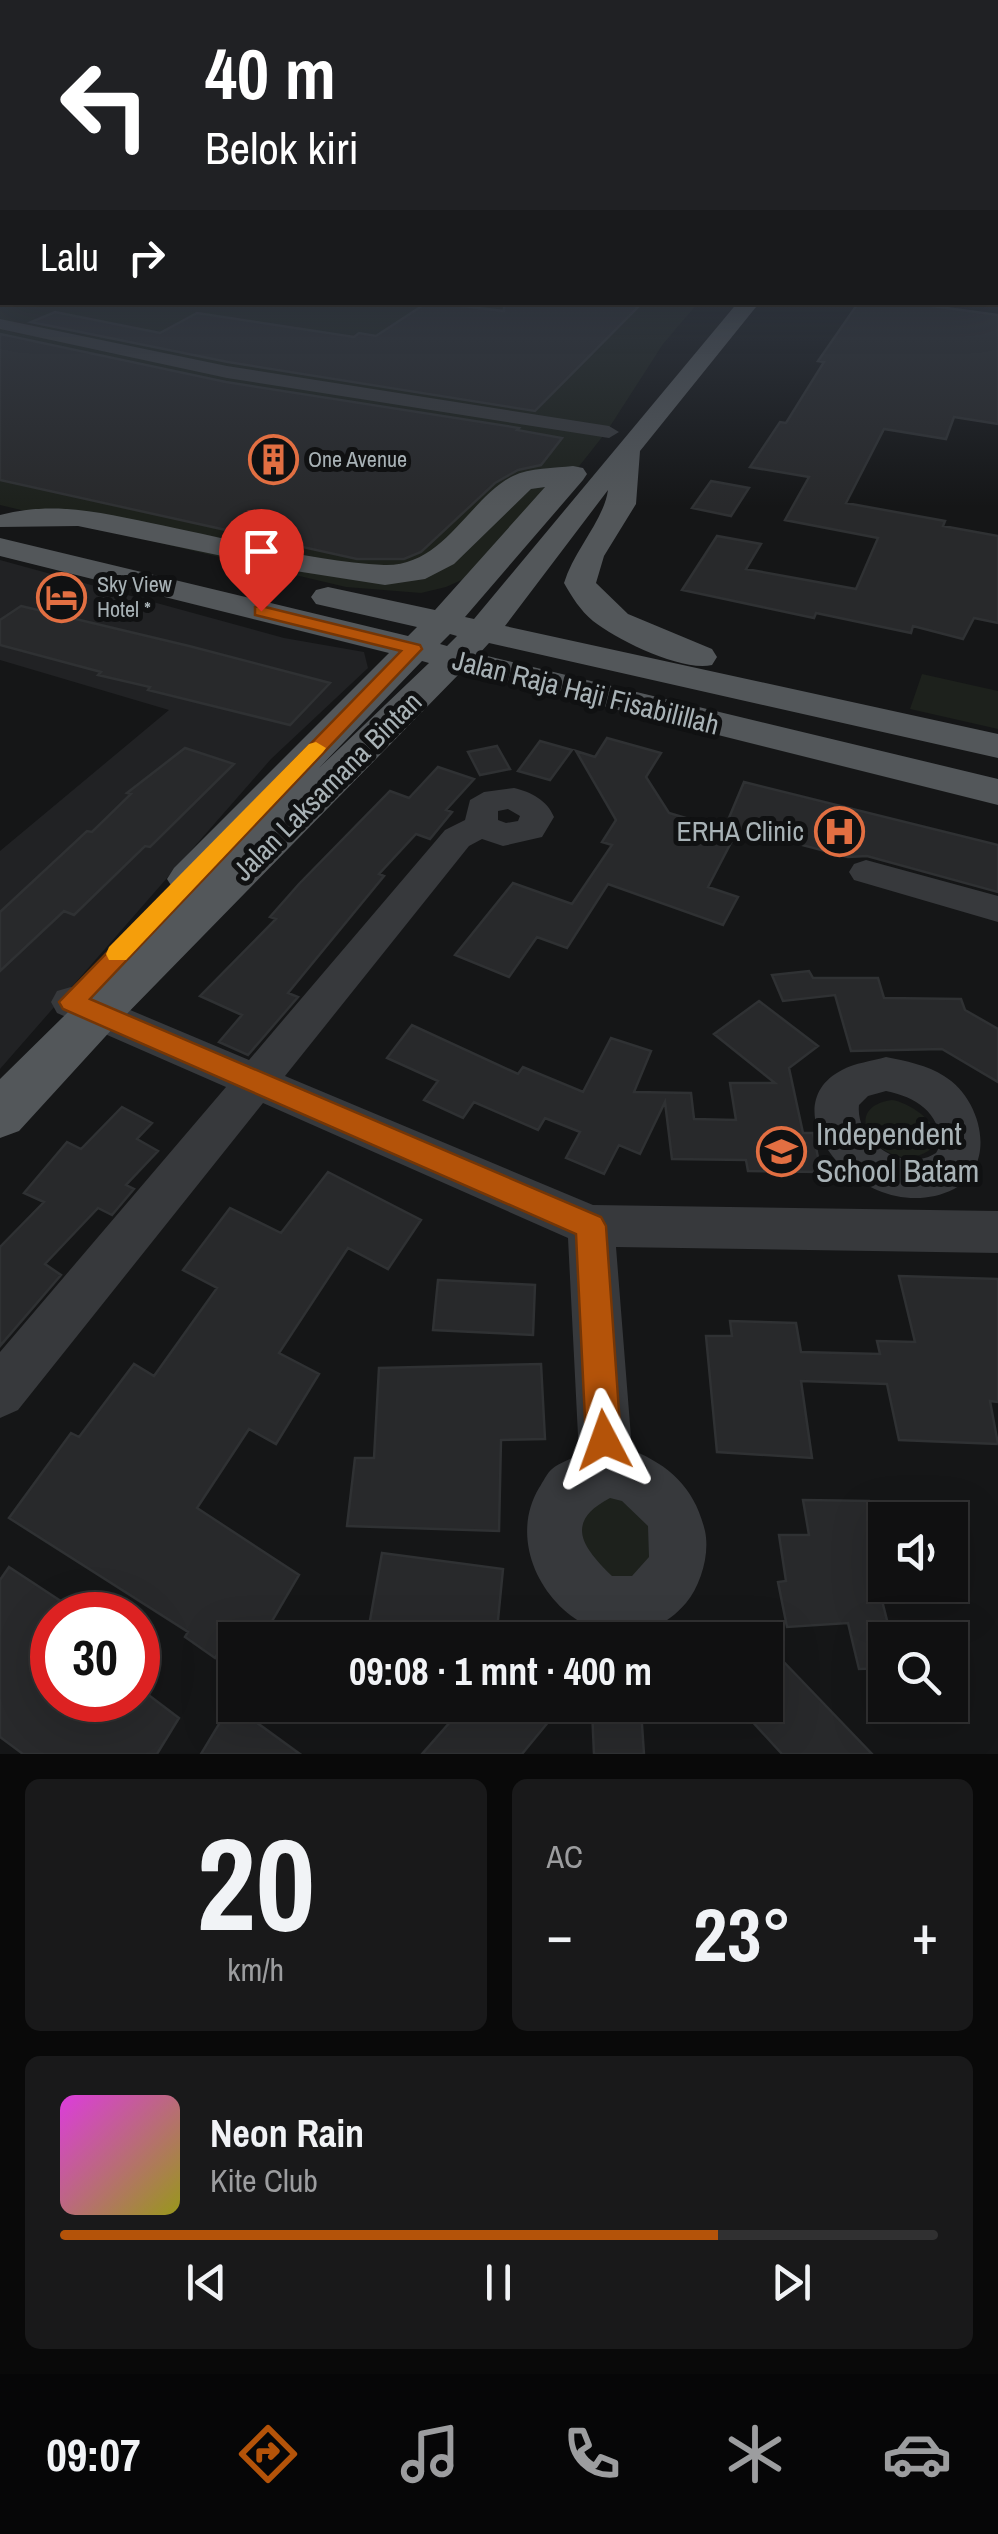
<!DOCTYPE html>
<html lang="id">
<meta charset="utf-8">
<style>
:root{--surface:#101011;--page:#19191a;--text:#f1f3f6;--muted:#9c9d9f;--line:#303031;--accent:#b45309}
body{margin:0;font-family:"Archivo Narrow",sans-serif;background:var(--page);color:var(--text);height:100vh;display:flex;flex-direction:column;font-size:38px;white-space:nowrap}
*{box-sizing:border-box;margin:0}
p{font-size:32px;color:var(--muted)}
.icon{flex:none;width:55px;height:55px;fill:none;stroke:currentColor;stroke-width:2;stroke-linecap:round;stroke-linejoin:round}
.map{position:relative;height:1754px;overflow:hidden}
.panel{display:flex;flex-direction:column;gap:25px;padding:25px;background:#090909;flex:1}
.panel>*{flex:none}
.banner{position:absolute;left:0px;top:0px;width:1000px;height:305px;box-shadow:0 10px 40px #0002,0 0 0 2px var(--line);background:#202124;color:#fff;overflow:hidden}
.tools{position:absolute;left:868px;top:1502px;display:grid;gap:20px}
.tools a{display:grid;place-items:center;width:100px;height:100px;border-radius:0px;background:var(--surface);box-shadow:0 10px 40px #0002,0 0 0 2px var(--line);font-size:50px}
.speed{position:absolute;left:30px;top:1592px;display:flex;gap:20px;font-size:50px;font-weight:700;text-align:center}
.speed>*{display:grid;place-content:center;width:130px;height:130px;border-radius:50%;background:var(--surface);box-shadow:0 10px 40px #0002,0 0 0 2px var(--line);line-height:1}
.speed .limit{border:15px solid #d22;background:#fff;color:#111}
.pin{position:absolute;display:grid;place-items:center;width:85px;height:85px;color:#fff;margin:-102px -42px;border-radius:50% 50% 50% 0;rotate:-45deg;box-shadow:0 0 10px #0007}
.pin .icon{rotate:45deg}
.me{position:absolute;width:110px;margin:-55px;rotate:356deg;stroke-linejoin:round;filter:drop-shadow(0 0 8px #0008)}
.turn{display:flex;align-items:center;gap:35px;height:210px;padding:0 40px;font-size:45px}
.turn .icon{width:130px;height:130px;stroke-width:2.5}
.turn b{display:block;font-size:70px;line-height:85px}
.then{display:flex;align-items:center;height:95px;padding:0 40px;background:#0003;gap:20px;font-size:38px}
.big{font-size:75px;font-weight:700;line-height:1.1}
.panel .card{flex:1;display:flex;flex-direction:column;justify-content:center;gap:15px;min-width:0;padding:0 35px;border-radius:15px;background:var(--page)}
.panel .dial{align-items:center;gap:0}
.dial b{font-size:130px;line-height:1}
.song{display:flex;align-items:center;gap:30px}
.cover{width:120px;height:120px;border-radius:15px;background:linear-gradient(135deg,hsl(300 70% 55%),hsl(60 70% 35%))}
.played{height:10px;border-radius:5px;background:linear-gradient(90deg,var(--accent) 75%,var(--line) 75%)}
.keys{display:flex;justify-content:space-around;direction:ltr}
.heat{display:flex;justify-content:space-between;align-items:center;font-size:55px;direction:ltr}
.panel .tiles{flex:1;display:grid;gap:25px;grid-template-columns:1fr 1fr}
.card:last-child{grid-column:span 2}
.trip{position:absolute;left:218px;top:1622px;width:565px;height:100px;border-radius:0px;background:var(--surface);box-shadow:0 10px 40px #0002,0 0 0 2px var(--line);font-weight:700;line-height:100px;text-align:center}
.dock{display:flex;height:160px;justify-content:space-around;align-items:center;background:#060607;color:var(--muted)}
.dock .icon{width:70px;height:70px}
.dock .current{color:var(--accent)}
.dock b{font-size:45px;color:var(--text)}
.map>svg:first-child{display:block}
.built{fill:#212224}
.green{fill:#1d211c}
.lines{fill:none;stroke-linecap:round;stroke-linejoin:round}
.canal{fill:#2d393a;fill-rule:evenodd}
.building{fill:#28292b;stroke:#2f3133;stroke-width:2.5}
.minor{fill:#37393c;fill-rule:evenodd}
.major{fill:#53575a;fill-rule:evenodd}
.route{fill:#b45309;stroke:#753606;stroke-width:2.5}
.slow{fill:#f59e0b}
.labels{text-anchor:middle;stroke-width:10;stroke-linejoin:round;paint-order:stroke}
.far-poi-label{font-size:22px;fill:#a8b2b6;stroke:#101112;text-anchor:start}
.street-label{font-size:28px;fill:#a8b2b6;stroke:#101112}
.poi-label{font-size:28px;fill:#a8b2b6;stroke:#101112;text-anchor:end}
.near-poi-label{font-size:32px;fill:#a8b2b6;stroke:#101112;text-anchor:start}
</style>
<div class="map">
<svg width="998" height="1754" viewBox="0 0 998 1754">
<rect width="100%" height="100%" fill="#151617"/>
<!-- built -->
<path class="built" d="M0 560 284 638 364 652 368 668 271 759 0 1069V851L169 710 0 660Z"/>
<!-- green -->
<path class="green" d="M0 261 2 302 698 303 663 344 607 431 504 561 446 587 421 593 346 587 0 505Z
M922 674 998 691V729L910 709Z
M892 1100C915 1103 962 1140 920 1155 882 1170 835 1108 892 1100Z
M606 1490 647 1507 653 1571 611 1588 571 1529Z"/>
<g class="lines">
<!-- canal -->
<path class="canal" d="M998 299V307L985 302H998Z"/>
</g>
<!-- building -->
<path class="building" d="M428 302 504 311V302H643L535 411 228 362 31 322 55 312 160 333 197 313 354 337 359 333 376 336Z
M859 302H902L998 315V424L954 417 946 439 884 429 846 503 945 521 943 526 998 536V623L974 618 963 639 913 626 911 633 816 613 814 618 682 590 717 536 761 544 746 569 856 589 878 538 785 520 809 477 750 467 780 422 786 423 824 362 818 361Z
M0 334 226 382 519 428 517 430 562 438 541 465 518 470 495 483 421 552 404 559H357L0 480Z
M711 481 749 488 731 516 692 508Z
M21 606 189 646 330 683 290 725 148 690 150 687 98 675 101 672 0 645V620Z
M607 738 661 753 646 777 669 813 736 833 708 887 738 897 723 925 608 884 567 948 537 937 509 977 455 955 513 883 572 904 612 845 602 842 616 820 576 751 595 757Z
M540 741 572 750 550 780 518 771Z
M497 746 510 769 480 775 468 752Z
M185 748 234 764 150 847 145 846 74 915 64 911 0 971V912L87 831 92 832 131 794 127 793Z
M438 767 474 779 446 810 452 812 430 839 416 834 379 874 384 876 288 993 298 997 248 1055 219 1042 242 1015 200 996 276 919 270 917 299 884 390 791 409 798Z
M744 782 998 845V892L867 856 848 857 726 825Z
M809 971 813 978H878L884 998 961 999 965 1010 998 1029V1082L942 1049 851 1051 835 995 783 1001 772 975Z
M759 1001 818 1046 789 1068 803 1133H813L821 1172 748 1171 746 1160 672 1159 665 1102 640 1154 619 1145 604 1174 566 1158 580 1132 545 1118 538 1130 474 1102 463 1118 424 1100 438 1081 387 1058 412 1025 518 1074 523 1067 583 1092 611 1038 651 1051 634 1092 691 1093 694 1119 736 1120 730 1083H775L714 1034Z
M122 1107 152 1123 137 1139 158 1151 126 1185 134 1189 112 1215 98 1208 45 1264 61 1275 0 1346V1247L44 1202 24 1193 67 1142 81 1149Z
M328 1172 421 1220 388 1269 348 1248 279 1353 319 1374 276 1444 249 1429 197 1508 299 1575 261 1640 227 1637 215 1658 185 1637 188 1632 9 1518 71 1433 79 1437 134 1364 154 1376 217 1288 183 1270 230 1208 281 1233Z
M899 1276 998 1279V1402L990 1401 998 1444 899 1440 887 1384 801 1381 812 1458 717 1452 706 1336H732L730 1321 796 1323 801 1352 880 1354 877 1341 915 1342Z
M438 1280 535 1285 533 1335 433 1330Z
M541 1364 545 1439 501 1440 499 1531 347 1526 355 1458H374L379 1368Z
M803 1500 869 1501 883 1565H873L892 1640H885V1668L859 1669 848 1623 787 1627 778 1582 786 1581 779 1535H809Z
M382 1553 503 1569 496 1640 369 1626Z
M9 1567 82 1615H52V1700H138V1687L179 1718 157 1754H23L0 1737V1580Z
M780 1658 872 1754H782L737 1705H765V1678Z
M231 1704 300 1754H201Z
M465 1705H546L554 1715 522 1754H422Z
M592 1710H641L644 1754H594Z"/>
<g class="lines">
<!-- minor -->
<path class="minor" d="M0 319 227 366 609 426 619 432 609 438 227 378 0 329Z
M514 788C531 792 547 800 554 817L542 837 503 846 482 839 469 846 285 1076 593 1205 998 1211V1253L616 1247 632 1450C671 1466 695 1489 705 1531 710 1554 701 1585 686 1603 608 1692 489 1572 539 1488 543 1482 547 1473 552 1469 559 1463 571 1459 579 1455L568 1238 263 1103 18 1410 0 1418V1352L226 1087 57 1013 51 1002 57 991 71 987 85 991 249 1060 445 830 465 820 470 800 484 792ZM508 809 520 816 518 821 506 823 498 820V811ZM610 1498 622 1501 648 1526 649 1557 632 1576H612C582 1547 564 1522 610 1498Z
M866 860 998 896V922L854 880 849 872 854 864Z
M886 1057C905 1061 928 1065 944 1076 982 1099 998 1165 954 1189 868 1232 764 1110 842 1070 855 1063 872 1061 886 1057ZM886 1091C916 1097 939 1112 941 1144L936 1153C903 1174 855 1142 859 1105L868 1096Z"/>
<!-- major -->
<path class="major" d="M738 302H760L640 451 636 504 604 556 596 583 628 614 712 649 717 657 712 665C682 672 617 640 593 621 580 610 572 597 564 583 574 550 604 520 608 490L505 626 998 734V758L489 643 479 654 998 779V805L462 671 115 1026 19 1131 0 1138V1079L188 894 174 890 167 879 174 868 389 653 0 556V538L408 636 417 627 316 604 311 597 316 590 328 587 435 610 545 487 531 489 454 564 425 579 385 585 289 570 78 526 0 527V515C53 501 99 512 151 523 222 537 313 562 384 565 444 567 469 498 513 476 529 468 555 468 573 466L583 468 587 474 583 480 465 617 474 619ZM450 634 457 636 447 646 440 644ZM422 661 429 663 319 768Z"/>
</g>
<!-- sky -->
<linearGradient id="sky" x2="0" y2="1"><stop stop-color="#0c0c0d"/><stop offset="0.51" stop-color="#353c47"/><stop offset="1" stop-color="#353c47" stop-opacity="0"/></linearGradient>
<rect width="998" height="507" fill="url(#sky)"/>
<!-- route -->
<path class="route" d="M261 606 420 645 422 649 90 999 601 1217 606 1226 621 1440 616 1452 604 1457 592 1452 586 1440 576 1234 63 1009 59 1002 401 651 255 615V607Z"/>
<!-- slow -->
<path class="slow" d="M316 742 326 748 323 752 126 960H109L106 954 109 947 309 744Z"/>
<!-- icons -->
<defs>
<symbol id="building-ring" viewBox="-11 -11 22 22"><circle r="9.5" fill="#101112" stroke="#e26f42" stroke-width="1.5"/><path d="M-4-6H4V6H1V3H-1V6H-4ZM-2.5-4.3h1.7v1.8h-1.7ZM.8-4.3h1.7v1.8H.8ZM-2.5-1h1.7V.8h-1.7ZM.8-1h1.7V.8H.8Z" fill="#e26f42"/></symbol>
<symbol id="hotel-ring" viewBox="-11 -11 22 22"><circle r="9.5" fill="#101112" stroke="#e26f42" stroke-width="1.5"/><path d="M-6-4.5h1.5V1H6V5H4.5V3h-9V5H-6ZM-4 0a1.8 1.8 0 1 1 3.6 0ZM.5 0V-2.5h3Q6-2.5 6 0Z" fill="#e26f42"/></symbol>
<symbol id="hospital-ring" viewBox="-11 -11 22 22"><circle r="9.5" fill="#101112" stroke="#e26f42" stroke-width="1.5"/><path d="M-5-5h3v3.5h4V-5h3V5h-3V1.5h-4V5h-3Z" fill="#e26f42"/></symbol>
<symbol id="school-ring" viewBox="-11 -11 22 22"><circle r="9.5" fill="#101112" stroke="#e26f42" stroke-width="1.5"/><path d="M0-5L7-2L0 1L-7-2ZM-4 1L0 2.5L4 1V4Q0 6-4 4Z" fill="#e26f42"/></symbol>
</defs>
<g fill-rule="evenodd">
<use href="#building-ring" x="246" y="432" width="55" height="55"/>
<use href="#hotel-ring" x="34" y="570" width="55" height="55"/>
<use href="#hospital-ring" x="812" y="804" width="55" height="55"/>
<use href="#school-ring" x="754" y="1124" width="55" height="55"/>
</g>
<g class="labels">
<!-- far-poi labels -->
<g class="far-poi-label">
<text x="308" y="467">One Avenue</text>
<text x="97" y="592">Sky View<tspan x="97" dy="25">Hotel *</tspan></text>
</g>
<!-- street labels -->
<g class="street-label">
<text transform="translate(586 692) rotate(14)" y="10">Jalan Raja Haji Fisabilillah</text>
<text transform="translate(327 786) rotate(-45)" y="10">Jalan Laksamana Bintan</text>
</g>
<!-- poi labels -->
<g class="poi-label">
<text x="804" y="841">ERHA Clinic</text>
</g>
<!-- near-poi labels -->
<g class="near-poi-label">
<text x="816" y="1145">Independent<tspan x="816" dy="37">School Batam</tspan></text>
</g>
</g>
</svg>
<div class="tools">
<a><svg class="icon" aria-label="sound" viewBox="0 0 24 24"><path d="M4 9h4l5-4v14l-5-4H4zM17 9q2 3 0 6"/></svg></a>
<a><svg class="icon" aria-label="search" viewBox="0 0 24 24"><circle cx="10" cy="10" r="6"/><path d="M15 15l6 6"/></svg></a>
</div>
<div class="speed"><div class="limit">30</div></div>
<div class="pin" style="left:261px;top:611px;background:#d93025"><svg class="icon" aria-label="arrive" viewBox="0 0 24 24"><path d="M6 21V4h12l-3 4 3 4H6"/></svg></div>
<svg class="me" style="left:604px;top:1440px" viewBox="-20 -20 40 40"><path d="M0-17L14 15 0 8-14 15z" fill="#b45309" stroke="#fff" stroke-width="4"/></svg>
<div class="trip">09:08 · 1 mnt · 400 m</div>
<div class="banner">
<div class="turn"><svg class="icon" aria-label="left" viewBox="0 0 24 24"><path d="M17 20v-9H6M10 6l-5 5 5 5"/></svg><div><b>40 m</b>Belok kiri</div></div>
<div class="then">Lalu<svg class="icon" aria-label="right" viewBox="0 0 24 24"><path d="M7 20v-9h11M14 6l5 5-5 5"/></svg></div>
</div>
</div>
<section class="panel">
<div class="tiles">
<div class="card dial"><b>20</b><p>km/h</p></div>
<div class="card"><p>AC</p>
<div class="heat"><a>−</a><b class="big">23°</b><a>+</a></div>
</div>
<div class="card">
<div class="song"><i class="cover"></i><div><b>Neon Rain</b><p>Kite Club</p></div></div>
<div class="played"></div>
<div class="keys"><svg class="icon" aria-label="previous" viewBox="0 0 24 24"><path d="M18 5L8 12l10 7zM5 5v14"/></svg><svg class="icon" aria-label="pause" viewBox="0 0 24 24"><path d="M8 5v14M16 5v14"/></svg><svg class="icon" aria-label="next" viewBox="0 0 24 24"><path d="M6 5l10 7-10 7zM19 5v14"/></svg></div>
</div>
</div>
</section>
<nav class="dock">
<b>09:07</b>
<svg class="icon current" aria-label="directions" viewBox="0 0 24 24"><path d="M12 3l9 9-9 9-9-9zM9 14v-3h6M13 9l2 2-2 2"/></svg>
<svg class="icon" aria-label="music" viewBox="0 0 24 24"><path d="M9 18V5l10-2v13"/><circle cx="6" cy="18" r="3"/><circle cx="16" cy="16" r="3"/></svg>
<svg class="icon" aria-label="phone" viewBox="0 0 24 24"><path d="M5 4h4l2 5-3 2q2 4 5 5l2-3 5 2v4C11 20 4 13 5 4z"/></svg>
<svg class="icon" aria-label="climate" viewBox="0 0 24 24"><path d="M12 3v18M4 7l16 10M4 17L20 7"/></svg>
<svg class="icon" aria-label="car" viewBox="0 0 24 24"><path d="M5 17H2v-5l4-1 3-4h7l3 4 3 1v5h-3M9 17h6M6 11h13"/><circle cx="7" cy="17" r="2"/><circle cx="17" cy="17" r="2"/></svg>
</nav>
